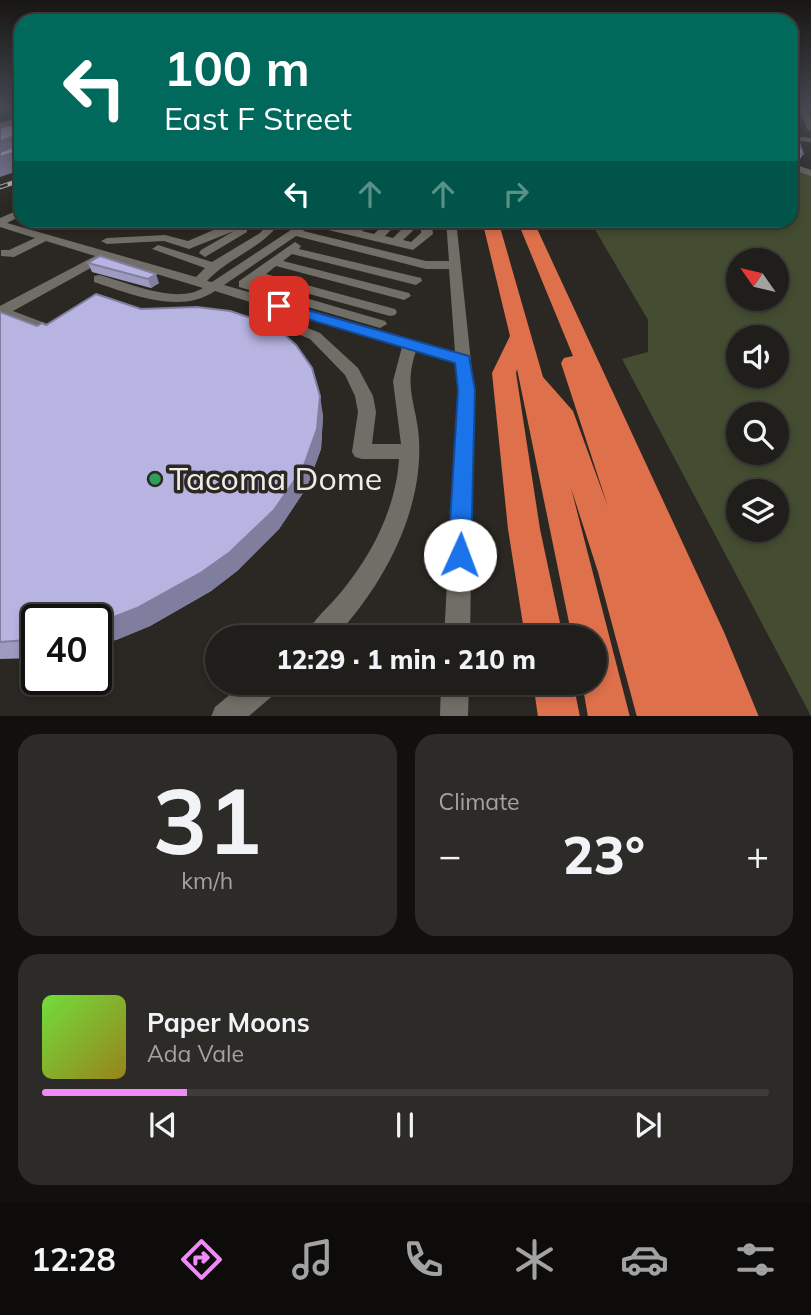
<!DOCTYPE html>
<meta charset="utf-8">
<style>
:root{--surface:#201e1a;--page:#2d2b27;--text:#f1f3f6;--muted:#a2a2a2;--line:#3d3c39;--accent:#ef8bf7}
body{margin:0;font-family:Mulish,sans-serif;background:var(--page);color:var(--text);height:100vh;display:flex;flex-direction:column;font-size:26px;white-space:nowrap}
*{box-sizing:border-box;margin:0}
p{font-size:23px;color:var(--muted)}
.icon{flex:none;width:38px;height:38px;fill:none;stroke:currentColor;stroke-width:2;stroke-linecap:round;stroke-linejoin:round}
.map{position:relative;height:716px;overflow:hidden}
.panel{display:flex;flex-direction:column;gap:18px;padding:18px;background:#12100e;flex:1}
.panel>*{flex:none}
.hud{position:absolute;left:14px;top:14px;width:784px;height:214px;border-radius:21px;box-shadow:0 4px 10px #0003,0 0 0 2px var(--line);background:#00695c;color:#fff;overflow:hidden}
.needle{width:46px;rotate:304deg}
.controls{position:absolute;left:726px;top:248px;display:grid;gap:14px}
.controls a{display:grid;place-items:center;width:63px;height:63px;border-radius:50%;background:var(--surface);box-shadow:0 4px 10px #0003,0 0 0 2px var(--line);font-size:35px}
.speed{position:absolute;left:21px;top:604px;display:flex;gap:14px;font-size:35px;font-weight:700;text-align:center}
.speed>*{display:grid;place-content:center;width:91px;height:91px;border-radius:50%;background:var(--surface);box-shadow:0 4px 10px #0003,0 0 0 2px var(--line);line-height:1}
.speed .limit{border:4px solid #111;border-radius:10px;background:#fff;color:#111}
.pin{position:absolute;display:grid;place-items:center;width:60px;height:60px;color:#fff;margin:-30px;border-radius:14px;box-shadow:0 4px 10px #0006}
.me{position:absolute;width:77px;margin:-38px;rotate:2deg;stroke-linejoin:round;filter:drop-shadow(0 0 5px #0008)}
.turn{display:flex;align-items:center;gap:24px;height:147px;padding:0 35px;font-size:32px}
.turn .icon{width:91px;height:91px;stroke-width:2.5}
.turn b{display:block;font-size:49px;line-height:60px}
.lanes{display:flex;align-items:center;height:66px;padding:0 35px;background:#0003;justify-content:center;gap:35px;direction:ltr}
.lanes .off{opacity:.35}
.big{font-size:52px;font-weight:800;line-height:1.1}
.panel .tile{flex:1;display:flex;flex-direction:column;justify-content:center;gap:10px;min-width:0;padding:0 24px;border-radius:21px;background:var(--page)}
.panel .dial{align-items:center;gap:0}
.dial b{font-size:91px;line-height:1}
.song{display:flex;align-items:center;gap:21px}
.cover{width:84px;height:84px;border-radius:10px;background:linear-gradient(135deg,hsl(100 70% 55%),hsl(50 70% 35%))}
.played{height:7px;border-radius:4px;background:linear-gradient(90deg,var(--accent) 20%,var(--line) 20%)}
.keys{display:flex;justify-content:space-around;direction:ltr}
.heat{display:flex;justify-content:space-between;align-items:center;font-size:38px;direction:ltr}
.panel .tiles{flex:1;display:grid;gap:18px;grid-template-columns:1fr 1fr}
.tile:last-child{grid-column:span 2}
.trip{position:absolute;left:205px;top:625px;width:402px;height:70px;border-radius:35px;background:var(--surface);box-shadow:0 4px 10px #0003,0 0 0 2px var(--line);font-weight:800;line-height:70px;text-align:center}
.menu{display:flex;height:112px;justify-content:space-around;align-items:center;background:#0d0c0a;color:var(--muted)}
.menu .icon{width:49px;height:49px}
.menu .current{color:var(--accent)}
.menu b{font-size:32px;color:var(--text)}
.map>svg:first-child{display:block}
.green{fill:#444d31;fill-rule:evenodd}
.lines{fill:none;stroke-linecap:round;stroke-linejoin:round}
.minor{fill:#716e67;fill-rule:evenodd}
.major{fill:#b26f57;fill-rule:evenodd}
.highway{fill:#de704c;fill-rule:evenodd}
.rail-casing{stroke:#c6c3bf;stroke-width:4.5}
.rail{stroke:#2b2823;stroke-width:2.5;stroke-dasharray:8;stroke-linecap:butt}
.wall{fill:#9d9bc2}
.shaded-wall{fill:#807e9e}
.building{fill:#b7b4e2;stroke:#807e9e;stroke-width:2}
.route{fill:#1a73e8;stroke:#114b97;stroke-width:2}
.leisure-dot{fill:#2e9e5b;stroke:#2b2823;stroke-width:2.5}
.labels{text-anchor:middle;stroke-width:7;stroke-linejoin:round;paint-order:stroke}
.near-poi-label{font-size:32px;fill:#efede9;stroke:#2b2823;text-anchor:start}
</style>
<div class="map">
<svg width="811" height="717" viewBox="0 0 811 717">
<rect width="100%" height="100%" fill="#2b2823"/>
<!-- green -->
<path class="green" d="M791 169 811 175V716L622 359 648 352V320L590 221 791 220ZM738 261H777V299H738ZM738 338H777V376H738ZM738 415H777V453H738ZM738 492H777V530H738Z"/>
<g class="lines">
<!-- minor -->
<path class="minor" d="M799 107H805L811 120V131L807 129Z
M791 136 811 138V142L791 140Z
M791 163 811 170V176L791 169Z
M21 209V216L7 223 196 277 205 268 152 249 158 245 212 262 260 233 267 225 247 228V232L205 257 199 253 201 250 234 231 189 249 164 241 107 244 101 241 107 238 165 235 188 241 218 228 251 220H275L278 225C260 249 228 258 207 281L212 282 300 224 298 220H318L352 229 361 220H373L362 231 374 234 388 220H400L385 236 393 238 411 220H431L433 234 413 250 311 226 303 231 426 261H449L446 220H456L474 390 470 637H444L458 390 456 363 416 351C403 389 417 404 419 440 423 512 383 586 335 637H305C312 620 330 606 342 591 373 553 396 507 399 459H362L355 457 352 452 358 412 355 396 345 375 310 339 251 315 250 302 215 291C180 315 131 294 94 282V276L99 275C127 282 176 305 203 288L107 259 13 311 58 328 60 331 58 334H48L0 316V306L95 256 46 241 14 257 1 256V250H9L35 238 0 227V218ZM421 223V233L411 242 403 240ZM296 236 426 269H449L455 352 224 285ZM263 306 402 347 393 381 401 444H372L376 412 373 396 358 368 320 333 263 310Z
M295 242 301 246 299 249 421 278 422 281 416 285 292 254 283 261 409 293 411 296 404 300 276 266 266 274 395 309 397 312 395 315 390 316 258 280 254 283 385 321 387 324 380 328 239 287V281Z
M245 682H280L277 692 248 717H211L215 707Z
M441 682H469L468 717H440Z"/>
<!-- major -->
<path class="major" d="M21 117V123L0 129V123Z"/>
<!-- highway -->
<path class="highway" d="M482 220H498L543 377 573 411 608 507 561 363 564 358 573 356 517 220H533L724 632 759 717H637L598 572 571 488 630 717H588L582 682H595V637H572L517 369 516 373 540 529 563 637H525L508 529 492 373 510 336Z
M533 682H573L580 717H538Z"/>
<defs>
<path id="rail" d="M0 187 21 180"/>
</defs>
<!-- rail casing -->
<use href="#rail" class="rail-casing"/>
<!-- rail -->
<use href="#rail" class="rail"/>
</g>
<!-- wall -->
<path class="wall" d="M791 136 803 154 800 159 791 158Z
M100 256 159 283 151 288 92 272 88 263Z
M0 312 37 326 323 415 321 449 307 487 279 529 237 571 211 591 150 626 116 640 37 620V658L0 659Z"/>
<!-- shaded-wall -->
<path class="shaded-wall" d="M21 134V170L0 177V141Z
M156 274 159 283 151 288 148 279Z
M320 396 323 415 321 449 307 487 279 529 237 571 211 591 150 626 116 640 96 645V623Z
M37 638V649L27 640Z"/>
<!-- building -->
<path class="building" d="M791 114 795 126 791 134Z
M21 122V134L0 141V128Z
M791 136 798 139 803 154 791 153Z
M16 143 21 144V150L0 157V152L14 147Z
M100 256 156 274 148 279 88 263Z
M96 294 141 309 197 307 230 311 260 321 285 335 296 345 312 368 320 396 317 429 303 468 274 510 230 552 202 572 137 608 101 622 96 623V620H37V638L27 640 0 642V312L37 326 42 323 46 325Z"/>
<!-- sky -->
<linearGradient id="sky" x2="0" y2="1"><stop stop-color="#181613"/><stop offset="0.52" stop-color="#444850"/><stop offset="1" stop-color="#444850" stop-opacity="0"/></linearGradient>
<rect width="811" height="207" fill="url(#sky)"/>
<!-- route -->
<path class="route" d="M279 302 469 356 475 390 471 555 468 562 460 565 452 562 448 555 458 390 455 363 274 309 272 306Z"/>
<!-- markers -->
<circle class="leisure-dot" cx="155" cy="479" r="7"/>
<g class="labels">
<!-- near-poi labels -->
<g class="near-poi-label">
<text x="169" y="490">Tacoma Dome</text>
</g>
</g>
</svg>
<div class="controls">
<a><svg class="needle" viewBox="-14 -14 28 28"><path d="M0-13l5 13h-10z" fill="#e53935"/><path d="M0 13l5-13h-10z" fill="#a2a2a2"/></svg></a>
<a><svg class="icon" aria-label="sound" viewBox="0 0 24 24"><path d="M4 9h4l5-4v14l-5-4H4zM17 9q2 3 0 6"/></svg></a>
<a><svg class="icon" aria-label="search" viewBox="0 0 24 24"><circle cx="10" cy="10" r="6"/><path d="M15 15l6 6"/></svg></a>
<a><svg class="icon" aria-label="layers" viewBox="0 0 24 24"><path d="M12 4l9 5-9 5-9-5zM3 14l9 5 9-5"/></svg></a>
</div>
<div class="speed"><div class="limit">40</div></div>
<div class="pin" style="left:279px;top:306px;background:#d93025"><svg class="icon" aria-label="arrive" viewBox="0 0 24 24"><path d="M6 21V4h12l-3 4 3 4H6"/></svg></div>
<svg class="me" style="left:460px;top:555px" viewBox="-20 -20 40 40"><circle r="19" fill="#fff"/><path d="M0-13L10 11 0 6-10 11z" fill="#1a73e8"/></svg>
<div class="trip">12:29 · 1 min · 210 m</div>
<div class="hud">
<div class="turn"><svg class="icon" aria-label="left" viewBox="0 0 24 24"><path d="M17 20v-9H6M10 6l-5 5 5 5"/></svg><div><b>100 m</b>East F Street</div></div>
<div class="lanes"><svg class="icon" aria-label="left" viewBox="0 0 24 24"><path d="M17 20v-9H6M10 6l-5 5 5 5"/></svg><svg class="icon off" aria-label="ahead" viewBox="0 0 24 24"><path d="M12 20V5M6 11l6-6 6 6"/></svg><svg class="icon off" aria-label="ahead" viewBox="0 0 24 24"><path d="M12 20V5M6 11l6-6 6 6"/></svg><svg class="icon off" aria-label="right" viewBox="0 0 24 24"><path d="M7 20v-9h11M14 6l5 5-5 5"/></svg></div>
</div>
</div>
<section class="panel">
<div class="tiles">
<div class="tile dial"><b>31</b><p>km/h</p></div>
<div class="tile"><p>Climate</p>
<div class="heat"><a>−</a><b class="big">23°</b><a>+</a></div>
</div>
<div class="tile">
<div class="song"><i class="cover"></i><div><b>Paper Moons</b><p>Ada Vale</p></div></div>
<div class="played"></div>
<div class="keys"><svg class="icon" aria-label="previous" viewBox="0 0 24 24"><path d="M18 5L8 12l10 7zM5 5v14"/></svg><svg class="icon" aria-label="pause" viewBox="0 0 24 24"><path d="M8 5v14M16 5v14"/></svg><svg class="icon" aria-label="next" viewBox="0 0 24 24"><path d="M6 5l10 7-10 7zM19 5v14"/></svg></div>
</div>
</div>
</section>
<nav class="menu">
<b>12:28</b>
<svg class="icon current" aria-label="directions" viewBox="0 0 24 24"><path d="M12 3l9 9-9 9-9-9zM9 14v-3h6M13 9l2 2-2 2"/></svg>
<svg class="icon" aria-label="music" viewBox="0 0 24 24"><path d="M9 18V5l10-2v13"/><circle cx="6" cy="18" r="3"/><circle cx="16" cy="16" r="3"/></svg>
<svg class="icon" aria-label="phone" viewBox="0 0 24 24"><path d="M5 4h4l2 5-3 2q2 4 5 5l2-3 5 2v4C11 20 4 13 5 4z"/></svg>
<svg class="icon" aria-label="climate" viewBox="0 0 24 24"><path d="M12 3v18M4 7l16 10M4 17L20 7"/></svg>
<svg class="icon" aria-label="car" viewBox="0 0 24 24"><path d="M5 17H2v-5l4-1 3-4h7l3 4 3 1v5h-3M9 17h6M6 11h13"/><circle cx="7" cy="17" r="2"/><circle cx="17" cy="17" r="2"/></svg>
<svg class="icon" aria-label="filters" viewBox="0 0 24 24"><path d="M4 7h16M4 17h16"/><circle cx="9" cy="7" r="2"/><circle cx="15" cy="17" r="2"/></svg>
</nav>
